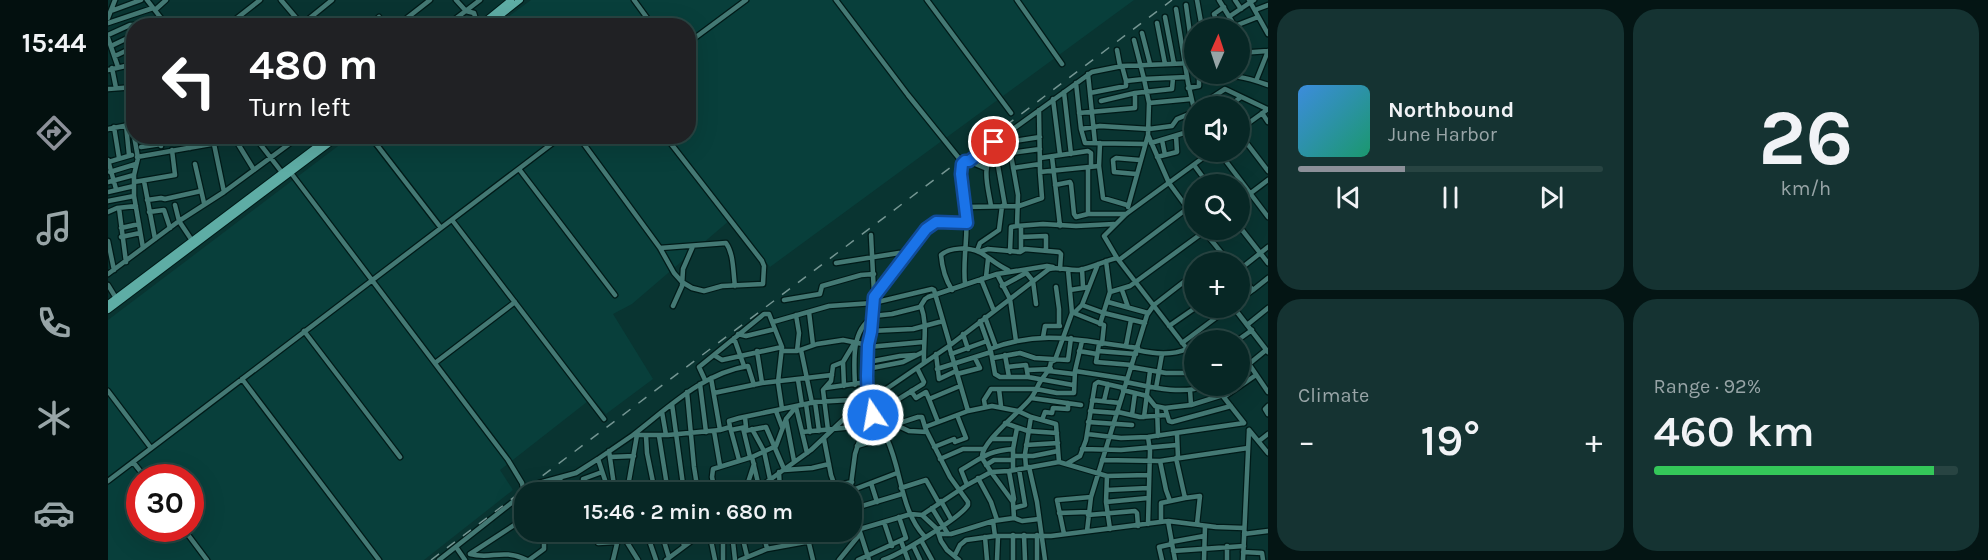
<!DOCTYPE html>
<meta charset="utf-8">
<style>
:root{--surface:#072725;--page:#153332;--text:#f1f3f6;--muted:#98a5a7;--line:#284442;--accent:#8c9099}
body{margin:0;font-family:Karla,sans-serif;background:var(--page);color:var(--text);height:100vh;display:flex;flex-direction:column;font-size:22px;white-space:nowrap}
*{box-sizing:border-box;margin:0}
p{font-size:20px;color:var(--muted)}
.icon{flex:none;width:33px;height:33px;fill:none;stroke:currentColor;stroke-width:2;stroke-linecap:round;stroke-linejoin:round}
.map{position:relative;flex:1;overflow:hidden}
.side{display:flex;flex-direction:column;gap:9px;padding:9px;background:#041514;width:720px}
.side>*{flex:none}
.guide{position:absolute;left:18px;top:18px;width:570px;height:126px;border-radius:24px;box-shadow:0 6px 24px #0002,0 0 0 2px var(--line);background:#202124;color:#fff;overflow:hidden}
.needle{width:39px;rotate:3deg}
.tools{position:absolute;left:1076px;top:18px;display:grid;gap:12px}
.tools a{display:grid;place-items:center;width:66px;height:66px;border-radius:50%;background:var(--surface);box-shadow:0 6px 24px #0002,0 0 0 2px var(--line);font-size:30px}
.speed{position:absolute;left:18px;top:464px;display:flex;gap:12px;font-size:30px;font-weight:700;text-align:center}
.speed>*{display:grid;place-content:center;width:78px;height:78px;border-radius:50%;background:var(--surface);box-shadow:0 6px 24px #0002,0 0 0 2px var(--line);line-height:1}
.speed .limit{border:9px solid #d22;background:#fff;color:#111}
.pin{position:absolute;display:grid;place-items:center;width:51px;height:51px;color:#fff;margin:-26px;border:3px solid #fff;border-radius:50%;box-shadow:0 2px 6px #0007}
.me{position:absolute;width:66px;margin:-33px;rotate:348deg;stroke-linejoin:round;filter:drop-shadow(0 0 4px #0008)}
.turn{display:flex;align-items:center;gap:21px;height:126px;padding:0 24px;font-size:27px}
.turn .icon{width:78px;height:78px;stroke-width:2.5}
.turn b{display:block;font-size:42px;line-height:51px}
.big{font-size:45px;font-weight:600;line-height:1.1}
.side .widget{flex:1;display:flex;flex-direction:column;justify-content:center;gap:9px;min-width:0;padding:0 21px;border-radius:24px;background:var(--page)}
.side .dial{align-items:center;gap:0}
.dial b{font-size:78px;line-height:1}
.song{display:flex;align-items:center;gap:18px}
.cover{width:72px;height:72px;border-radius:9px;background:linear-gradient(135deg,hsl(210 70% 55%),hsl(160 70% 35%))}
.played{height:6px;border-radius:3px;background:linear-gradient(90deg,var(--accent) 35%,var(--line) 35%)}
.keys{display:flex;justify-content:space-around;direction:ltr}
.heat{display:flex;justify-content:space-between;align-items:center;font-size:33px;direction:ltr}
.charge{height:9px;border-radius:4px;background:linear-gradient(90deg,#34c759 92%,var(--line) 0)}
.side .tiles{flex:1;display:grid;gap:9px;grid-template-columns:repeat(2,1fr)}
.trip{position:absolute;left:406px;top:482px;width:348px;height:60px;border-radius:24px;background:var(--surface);box-shadow:0 6px 24px #0002,0 0 0 2px var(--line);font-weight:600;line-height:60px;text-align:center}
main{display:flex;flex:1;min-height:0}
.tabs{display:flex;flex-direction:column;width:108px;justify-content:space-around;align-items:center;background:#03100f;color:var(--muted)}
.tabs .icon{width:42px;height:42px}
.tabs .active{color:var(--accent)}
.tabs b{font-size:27px;color:var(--text)}
.map>svg:first-child{display:block}
.built{fill:#083f3b;fill-rule:evenodd}
.lines{fill:none;stroke-linecap:round;stroke-linejoin:round}
.minor-casing{stroke:#001a18;stroke-width:7}
.major-casing{stroke:#001a18;stroke-width:8}
.minor{stroke:#447974;stroke-width:4.5}
.major{stroke:#5eada5;stroke-width:6}
.rail{stroke:#759693;stroke-width:1.5;stroke-dasharray:10 10;stroke-linecap:butt}
.route-casing{stroke:#114b97;stroke-width:15}
.route{stroke:#1a73e8;stroke-width:10}
</style>
<main>
<nav class="tabs">
<b>15:44</b>
<svg class="icon active" aria-label="directions" viewBox="0 0 24 24"><path d="M12 3l9 9-9 9-9-9zM9 14v-3h6M13 9l2 2-2 2"/></svg>
<svg class="icon" aria-label="music" viewBox="0 0 24 24"><path d="M9 18V5l10-2v13"/><circle cx="6" cy="18" r="3"/><circle cx="16" cy="16" r="3"/></svg>
<svg class="icon" aria-label="phone" viewBox="0 0 24 24"><path d="M5 4h4l2 5-3 2q2 4 5 5l2-3 5 2v4C11 20 4 13 5 4z"/></svg>
<svg class="icon" aria-label="climate" viewBox="0 0 24 24"><path d="M12 3v18M4 7l16 10M4 17L20 7"/></svg>
<svg class="icon" aria-label="car" viewBox="0 0 24 24"><path d="M5 17H2v-5l4-1 3-4h7l3 4 3 1v5h-3M9 17h6M6 11h13"/><circle cx="7" cy="17" r="2"/><circle cx="17" cy="17" r="2"/></svg>
</nav>
<div class="map">
<svg width="1160" height="560" viewBox="0 0 1160 560">
<rect width="100%" height="100%" fill="#093431"/>
<!-- built -->
<path class="built" d="M423 0H1026L662 267 622 220 524 304 505 314 545 379 498 414 484 398 392 470 405 490 316 560H0V320L242 137 580 136V26L389 25ZM32 477H82V528H32Z"/>
<g class="lines">
<defs>
<path id="minor" d="M39 0 59 26
M173 0 195 26
M348 0 358 11 366 13 370 26
M526 0 545 26
M728 0 800 95 854 162C850 175 855 190 857 204 862 231 854 257 857 284
M819 0 903 113
M909 0 954 64
M1089 0 1094 28
M1111 0 1128 28
M1127 0 1133 9
M1141 0 1160 34
M1078 5 1086 62
M1068 9 1080 83 1086 109
M47 10 58 0
M1147 10 1160 5
M3 11 33 0
M1122 16 1146 0
M1057 17 1066 64
M0 18 7 0
M299 18 322 0
M0 23 45 8
M1049 23 1057 64
M119 26 152 0
M192 26 224 0
M261 26 271 17
M338 26 372 0
M1127 26 1150 17
M1111 28 1106 14 1116 7
M1034 33 1042 64
M0 35 22 25H54
M1131 36 1136 52
M0 38 10 67
M580 43 638 0
M3 46 26 35
M1009 50 1012 66
M1131 53 1160 51
M7 56 26 47
M1014 66 1018 81
M4 68 8 88
M0 70 26 64
M980 74 987 143
M1101 80C1125 73 1137 77 1160 85
M1148 81 1160 51
M968 83 973 129 977 143 1037 144
M1080 88 1091 86V74
M0 89 26 87
M956 92 963 154
M982 93 1018 86V81L1036 79 1026 40
M945 99 952 155
M1083 99 1041 103 1040 135 1061 183 1086 217
M993 101 1027 93
M1041 103 1036 79 1079 77
M1091 106 1117 89 1159 109
M1121 106 1133 97
M931 110 932 172
M971 113 1027 108V93L1064 89 1065 78
M1154 113 1160 122
M18 125 21 155
M6 127 11 158
M0 129 26 124
M973 129 992 126 1041 129 1064 126 1069 119 1086 112
M1131 130 1160 109
M899 133 910 195 909 226 935 224 968 226 1006 224
M1131 133 1160 171
M26 136 30 158 26 175V196L35 248
M52 136 53 146
M80 136 82 148
M146 136 176 175
M262 136 333 228
M470 136 552 248 566 273 574 282 584 288 596 291 614 286 655 284 656 266 654 261 557 136
M127 139 146 170
M1054 140 1057 155
M900 142 932 137
M886 143 897 206
M992 143 991 166 995 198 1019 205
M1043 143 1086 130
M106 144 116 192
M33 147 53 144
M1111 152 1160 217
M902 153 932 149
M29 157 120 141 133 136
M944 157 952 226
M1049 157 1069 152 1068 136
M932 158 980 151 983 153V167
M0 160 8 189
M860 161 877 168
M861 161 984 72 1014 66 1086 63
M0 162 24 155
M87 164 96 203
M1086 165 1100 184
M980 167V214
M905 168 932 164
M411 169 507 295
M2 172 28 164
M183 173 400 460 414 483 417 497
M1028 174 1006 172 1005 160 1008 158 1032 160
M36 181 47 239
M0 182 26 175
M26 182 67 175 64 150
M947 185 962 182 963 184 966 214 968 217 980 214H1018
M0 192 26 186
M39 200 53 198 57 199 93 191
M0 201 26 196
M1131 202 1160 180
M67 205 71 221 85 242
M883 206C880 186 872 166 888 149
M858 207 911 206 934 198 932 172 991 166
M1020 207 1040 135
M11 208 18 262
M0 212 9 208 28 206
M41 212 56 210 62 228
M344 220 496 419
M1131 226 1160 263
M13 228 31 224
M1095 230 1121 262
M763 235 766 294
M13 237 32 233
M913 237 938 236V251
M0 241 6 270
M552 248 618 243C626 254 625 273 627 286
M869 251 872 243 891 230 894 206
M913 251V226
M871 252 880 249 912 252 917 249 951 252 953 254 952 269
M902 252 903 227 909 226
M1011 260 1080 208
M1101 262 1113 253
M728 263 791 253H800
M974 269 975 287
M916 270 925 281 928 304
M960 270 964 313H966L974 305 990 264
M1131 270 1160 247
M0 274 71 221 116 192 192 136
M889 274 902 299 908 341
M1131 275 1145 290 1131 300
M878 277 880 259
M873 279 886 311
M0 285 8 298
M894 286 918 273
M948 287 951 309V326
M844 290C837 279 834 267 833 255 842 247 860 247 871 252 880 256 888 265 900 270
M962 290 981 287
M1014 290 1020 307
M1145 290 1160 278
M1002 292 1022 286 1097 231
M676 300 712 294 714 286 753 275 766 274
M1000 302 1040 313
M974 305 996 313 1037 323
M565 306 574 286 575 269 585 246
M813 306C820 325 815 343 816 363
M1126 308 1160 352
M701 312 705 345
M966 313 996 325 994 344
M688 315 691 333 689 351
M765 316 784 314 812 307 817 299 820 297 889 274 939 266 945 267
M877 317 888 347
M872 321 883 352 887 374 892 377H920L965 385
M665 322 721 306 765 303 824 289 826 290 842 345
M992 324 1002 292 998 261
M1139 325 1160 308
M1061 326 1087 308
M196 331 292 457
M763 331 805 329 835 321
M630 334 638 336 667 329
M855 334 860 349
M935 337 937 326H952
M626 338 636 366
M1130 340 1144 330
M1074 343 1121 308
M991 344 988 362 1024 365
M841 346 860 411
M1018 346 1023 320
M760 347 815 342
M882 349C937 328 975 342 1030 348
M693 350 704 403
M1029 350C1046 354 1063 356 1079 349
M1158 350 1141 364 1160 392
M649 351 654 383
M674 351H689L709 344 735 340 760 345
M971 351 989 354
M990 351 1028 354
M828 354 831 379 848 371
M843 354 879 341
M606 355 614 360 674 347
M897 355 901 377
M885 358 912 353 927 358 960 360 963 338
M1086 358 1009 258 996 236 1018 214 1103 152
M735 362 736 386
M760 362 792 356 807 355
M327 363 407 302
M899 367 918 365 920 377
M1023 367 1058 373H1086
M759 369 795 362 815 352
M829 369 883 352
M920 370 943 369
M941 371 966 374
M967 371 1019 379
M849 374 872 368 867 358
M134 379 271 560
M597 380 591 367 656 314H661L674 347 670 382 674 409
M690 380 694 405
M1018 382C1043 387 1073 395 1098 386
M592 384 598 432
M747 385C746 363 743 331 764 318
M1107 386 1136 423
M717 388 759 382
M1048 388 1054 354
M891 389 893 406
M1015 390 1039 396 1047 406 1057 408 1083 405 1115 395
M1082 390 1083 405
M0 391 43 448
M803 391 808 398 818 392 821 399 852 386
M579 392 586 467 590 492
M606 393 654 383 724 375
M1116 397 1148 375
M923 398 973 405
M821 399 830 422
M984 400 1012 403
M996 401 1000 384
M707 402 711 431
M564 404 576 492
M698 404 702 432
M877 406 876 400 883 389H928L949 393H966L967 371 974 341
M1160 406 1157 409 1160 414
M688 407 699 453
M1049 407 1050 436
M1057 408 1061 421 1064 422 1123 406
M668 411 674 427
M982 411 1009 413
M554 412 558 435
M1010 412 1032 417 1058 415
M765 415 815 384 816 382 809 368
M1024 415 1027 393
M1036 417 1042 371
M678 419 686 461
M934 420 937 412 944 413 945 408 960 409V403
M980 422 1024 425
M897 423 920 431 949 433
M622 427 631 460
M635 428 642 457
M644 429 656 451 662 479
M773 429 810 417H814L817 427
M612 430 622 427 621 421 631 418 707 402 760 399
M623 430 638 427 637 417
M720 430 715 390 723 381 725 366 735 362 747 342
M1141 430 1160 453
M606 431 612 466
M636 431 658 427 676 469
M694 432 756 426 768 422
M819 432 817 427 860 411 884 406 910 411 923 417 948 424 951 462
M979 434 1013 438 1040 437 1136 423
M1069 434 1070 458
M525 435C560 408 595 373 640 366L646 385
M538 436 539 453 547 492
M551 436 560 492
M1040 437 1042 451 1040 524
M716 439 723 475 729 492
M885 439H906
M1151 441 1160 434
M918 445 950 443
M749 446 779 437
M826 447 846 439 847 442 858 438 849 415
M974 449 1013 450 1069 445
M501 451 507 492
M905 456H925L950 451
M502 457 526 456
M644 457 651 487
M490 459 525 435H560L612 430 603 378
M832 459 855 449H875
M994 460 1052 461 1140 448
M1052 461 1058 490 1062 501
M25 462 37 477
M960 463 972 456 978 440 987 384 990 382 1016 388
M878 465 886 460H905
M921 467 929 502 937 560
M918 468 917 454 923 417
M676 470 704 468 721 464
M905 470V449L909 428
M901 471 906 499 905 502
M494 472 475 479 476 491 498 484
M671 472 672 492
M883 472 901 471 951 462 999 476 1040 475
M883 472 905 502 906 518
M999 476 998 502 1002 529
M452 478 455 492
M870 478 883 502 889 520
M0 481 454 136
M763 483 769 502
M859 485 853 470C874 458 879 451 905 449
M727 486 744 482
M793 488 818 480 831 503
M999 490 1040 488
M742 491 789 473
M417 492 431 483 468 473 490 459 501 492
M519 492 529 435
M607 492 604 477 605 469 644 457 668 446 678 419 688 407
M637 492 646 464
M645 492 703 450 739 416 841 346 941 269C950 266 961 271 971 270 983 268 996 261 1009 258
M742 492 747 454 756 426 754 416 750 409
M1077 498 1092 496 1089 524
M833 501 843 519
M998 502 1040 498
M744 507 761 560
M824 508 840 534
M906 508 917 505 911 469
M744 509 794 494
M951 513 980 512
M814 515 829 529 833 541 839 550 851 560
M980 515 1027 511 1029 513 1030 526
M885 521 887 536
M1060 521 1067 560
M776 522 784 546
M1053 522V503L1077 498 1068 458
M75 528 99 560
M463 531 465 539 487 532
M487 531 490 543 508 542
M512 531 530 560
M538 531 548 560
M553 531 561 558
M573 531 576 546
M601 531 607 560
M626 531 624 533 627 560
M633 531 639 556
M655 531 659 549
M685 531 689 543
M698 531 705 560
M979 531 983 497 1039 315 1046 305 1086 274
M832 534H843L885 521 906 518 914 521 931 519
M956 534 949 500 983 497
M1136 534 1160 531
M905 535V560
M916 535 917 560
M929 535V560
M817 537C792 510 794 471 779 439 773 426 763 416 760 402 756 377 761 352 763 328 765 315 763 302 769 291L818 229 827 222 859 223
M877 537 879 560
M813 540 824 560
M793 541 800 560
M1063 542 1096 536
M805 545 812 560
M1119 546V560
M348 547 357 560
M1065 551 1136 546
M1135 552 1154 553 1155 560
M362 554 417 518
M362 554C384 560 393 548 419 560
M847 555 852 545 858 540 887 536H943L1060 521 1108 527 1136 528
M331 560 416 493
M421 560 436 549V531
M505 560 512 531
M558 560 597 531
M615 560V531
M632 560 659 549 725 537 803 514 814 515 859 485 883 472 874 458C872 443 913 411 923 398 927 393 929 387 932 382 937 374 942 371 943 362L947 360 964 313
M731 560 752 534
M750 560 798 538 791 517
M775 560C791 555 852 518 860 505V502L842 477 819 432 801 431 786 424
M889 560 890 536
M1054 560 1051 547 1064 544
M1096 560 1097 526
M1135 560 1141 430"/>
<path id="major" d="M371 26 403 0
M379 26 412 0
M0 304 223 136
M0 310 231 136"/>
</defs>
<!-- minor casing -->
<use href="#minor" class="minor-casing"/>
<!-- major casing -->
<use href="#major" class="major-casing"/>
<!-- minor -->
<use href="#minor" class="minor"/>
<!-- major -->
<use href="#major" class="major"/>
<!-- rail -->
<path class="rail" d="M323 560 1064 0"/>
</g>
<g class="lines">
<defs>
<path id="route" d="M765 415 760 403 759 376 760 345 763 332 766 297 818 229 828 222 859 223 853 174 854 164 857 161H861L886 142"/>
</defs>
<!-- route casing -->
<use href="#route" class="route-casing"/>
<!-- route -->
<use href="#route" class="route"/>
</g>
</svg>
<div class="tools">
<a><svg class="needle" viewBox="-14 -14 28 28"><path d="M0-13l5 13h-10z" fill="#e53935"/><path d="M0 13l5-13h-10z" fill="#98a5a7"/></svg></a>
<a><svg class="icon" aria-label="sound" viewBox="0 0 24 24"><path d="M4 9h4l5-4v14l-5-4H4zM17 9q2 3 0 6"/></svg></a>
<a><svg class="icon" aria-label="search" viewBox="0 0 24 24"><circle cx="10" cy="10" r="6"/><path d="M15 15l6 6"/></svg></a>
<a>+</a>
<a>−</a>
</div>
<div class="speed"><div class="limit">30</div></div>
<div class="pin" style="left:886px;top:142px;background:#d93025"><svg class="icon" aria-label="arrive" viewBox="0 0 24 24"><path d="M6 21V4h12l-3 4 3 4H6"/></svg></div>
<svg class="me" style="left:765px;top:415px" viewBox="-20 -20 40 40"><circle r="17" fill="#1a73e8" stroke="#fff" stroke-width="3"/><path d="M0-11L8 9 0 5-8 9z" fill="#fff"/></svg>
<div class="trip">15:46 · 2 min · 680 m</div>
<div class="guide">
<div class="turn"><svg class="icon" aria-label="left" viewBox="0 0 24 24"><path d="M17 20v-9H6M10 6l-5 5 5 5"/></svg><div><b>480 m</b>Turn left</div></div>
</div>
</div>
<section class="side">
<div class="tiles">
<div class="widget">
<div class="song"><i class="cover"></i><div><b>Northbound</b><p>June Harbor</p></div></div>
<div class="played"></div>
<div class="keys"><svg class="icon" aria-label="previous" viewBox="0 0 24 24"><path d="M18 5L8 12l10 7zM5 5v14"/></svg><svg class="icon" aria-label="pause" viewBox="0 0 24 24"><path d="M8 5v14M16 5v14"/></svg><svg class="icon" aria-label="next" viewBox="0 0 24 24"><path d="M6 5l10 7-10 7zM19 5v14"/></svg></div>
</div>
<div class="widget dial"><b>26</b><p>km/h</p></div>
<div class="widget"><p>Climate</p>
<div class="heat"><a>−</a><b class="big">19°</b><a>+</a></div>
</div>
<div class="widget"><p>Range · 92%</p><b class="big">460 km</b><div class="charge"></div></div>
</div>
</section>
</main>
